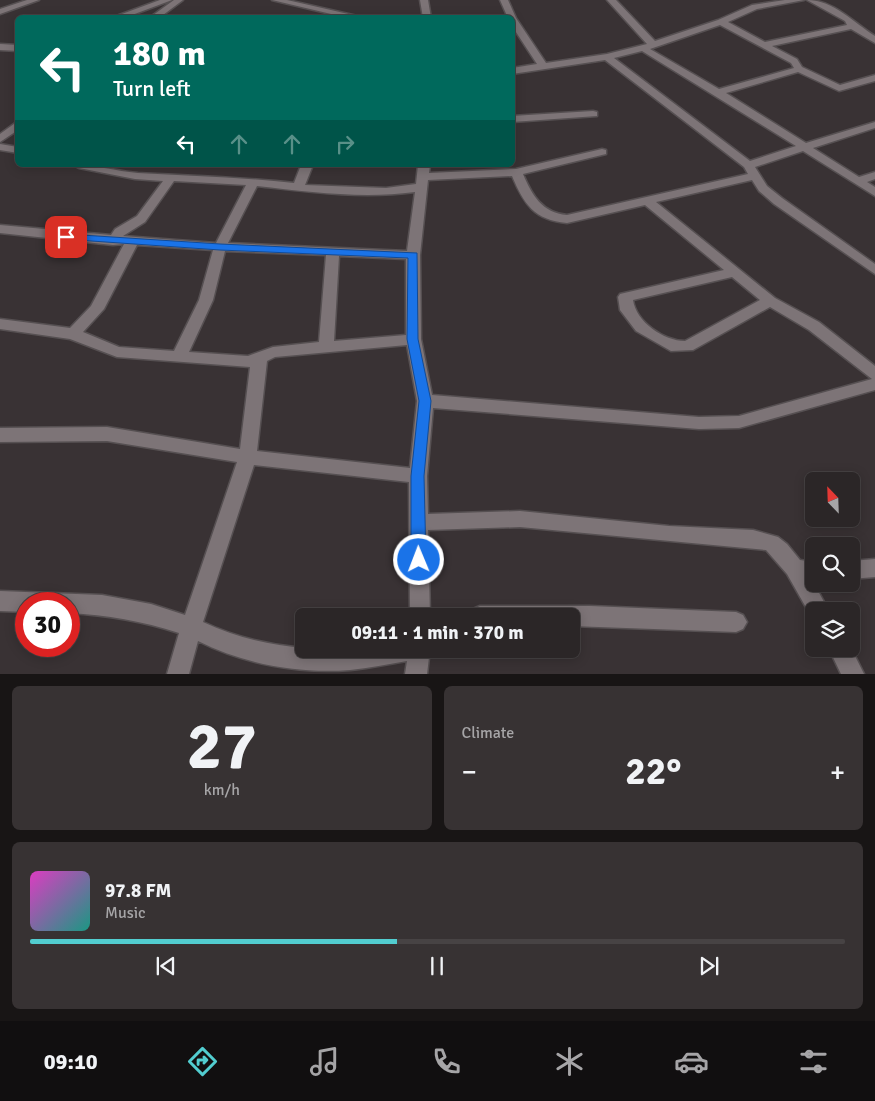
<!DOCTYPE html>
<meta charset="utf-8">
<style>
:root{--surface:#2b2627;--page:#373233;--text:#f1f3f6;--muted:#a6a5a7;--line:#474344;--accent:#52cdd0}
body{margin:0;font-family:Signika,sans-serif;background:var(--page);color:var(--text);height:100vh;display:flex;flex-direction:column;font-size:19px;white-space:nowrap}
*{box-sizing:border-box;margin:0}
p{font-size:16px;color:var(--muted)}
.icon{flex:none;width:28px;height:28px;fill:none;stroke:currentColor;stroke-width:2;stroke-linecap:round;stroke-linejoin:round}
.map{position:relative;height:674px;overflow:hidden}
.details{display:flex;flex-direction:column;gap:12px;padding:12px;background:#181515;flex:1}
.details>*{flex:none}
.top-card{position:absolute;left:15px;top:15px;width:500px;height:152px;border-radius:8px;box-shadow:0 2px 12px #0003,0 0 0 1px var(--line);background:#00695c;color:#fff;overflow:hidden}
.needle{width:32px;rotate:337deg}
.buttons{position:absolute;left:805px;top:472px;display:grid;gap:10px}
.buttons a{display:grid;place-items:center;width:55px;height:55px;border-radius:8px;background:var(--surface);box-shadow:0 2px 12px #0003,0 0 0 1px var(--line);font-size:25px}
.speed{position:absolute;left:15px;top:592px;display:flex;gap:10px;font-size:25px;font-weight:700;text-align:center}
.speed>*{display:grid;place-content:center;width:65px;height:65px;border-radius:50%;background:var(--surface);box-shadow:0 2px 12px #0003,0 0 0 1px var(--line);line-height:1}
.speed .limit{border:8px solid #d22;background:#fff;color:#111}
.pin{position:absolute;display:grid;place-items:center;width:42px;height:42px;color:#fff;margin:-21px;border-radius:10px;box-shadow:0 2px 8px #0006}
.me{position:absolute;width:55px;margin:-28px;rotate:359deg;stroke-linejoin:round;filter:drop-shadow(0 0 4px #0008)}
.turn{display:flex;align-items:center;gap:18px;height:105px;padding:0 15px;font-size:22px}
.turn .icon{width:65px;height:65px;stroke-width:2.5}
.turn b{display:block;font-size:35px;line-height:42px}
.lanes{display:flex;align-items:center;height:48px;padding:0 15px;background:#0003;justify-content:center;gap:25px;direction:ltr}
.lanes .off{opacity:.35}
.big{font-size:38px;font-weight:700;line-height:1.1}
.details .card{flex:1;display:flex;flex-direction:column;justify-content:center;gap:8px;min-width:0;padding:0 18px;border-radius:8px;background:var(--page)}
.details .dial{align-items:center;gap:0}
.dial b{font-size:65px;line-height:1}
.song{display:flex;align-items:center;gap:15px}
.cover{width:60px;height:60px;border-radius:8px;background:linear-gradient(135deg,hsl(310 70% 55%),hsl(170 70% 35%))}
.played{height:5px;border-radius:2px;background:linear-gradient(90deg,var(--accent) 45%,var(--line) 45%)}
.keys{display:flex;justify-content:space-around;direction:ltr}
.heat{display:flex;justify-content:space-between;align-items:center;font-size:28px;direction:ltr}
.details .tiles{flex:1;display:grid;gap:12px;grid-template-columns:1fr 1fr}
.card:last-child{grid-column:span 2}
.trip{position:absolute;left:295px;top:608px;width:285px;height:50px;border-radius:8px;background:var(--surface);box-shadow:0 2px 12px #0003,0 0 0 1px var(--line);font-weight:700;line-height:50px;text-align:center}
.menu{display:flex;height:80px;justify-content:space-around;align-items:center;background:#110f10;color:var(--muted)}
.menu .icon{width:35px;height:35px}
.menu .active{color:var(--accent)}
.menu b{font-size:22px;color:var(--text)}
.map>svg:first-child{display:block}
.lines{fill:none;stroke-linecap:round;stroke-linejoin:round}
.minor-casing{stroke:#565052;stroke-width:3}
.minor{fill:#7d7477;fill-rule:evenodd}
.route{fill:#1a73e8;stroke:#114b97}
</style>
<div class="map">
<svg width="875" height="674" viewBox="0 0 875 674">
<rect width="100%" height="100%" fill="#393234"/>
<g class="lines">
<defs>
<path id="minor" d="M27 0H39L0 14V9Z
M160 0H172L124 18H111Z
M174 0H183L159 18H149Z
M272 0H287L366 18H348Z
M420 0H428L431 18H423Z
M500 0H508L516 18 546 63 607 54 647 44 607 0H616L655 41 718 20 752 5 785 0H804L757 9 728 22 765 42 847 25 845 21 807 0C834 0 854 23 875 36V43L851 29 772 46 797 59 802 67 840 85 875 75V81L839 91 798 72 726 93 806 143 875 122V128L813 148 859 177 875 172V179L867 182 875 187V196L803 151 755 167 767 186 782 198 875 264V274L774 204 759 191 752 180 656 202 775 298 819 322 875 366V390L739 428 699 429 433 408 427 476 428 514 520 511 669 526 753 530 778 537 787 544 800 560 814 562V580H812L829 611H814V619L812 618 787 574 766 550 520 527 428 530 430 616H410L409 482 254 465 203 622C276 657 351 649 430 649L427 674H405L407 661C388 664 369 668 350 670 298 674 244 664 198 641L189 674H167L179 633C142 621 107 615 69 613V604H26V612L0 611V591L102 595 151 604 185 615 237 462 107 441 0 442V428L107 427 240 449 250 367 117 357 70 339 0 329V319L70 328 91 306 124 244 113 245 0 233V225L111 235 115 229 137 216 163 181 135 179 79 168 73 165C97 165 115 171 138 173 190 176 242 177 294 183L301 165H313L305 185 386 188 416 184 418 165H430L429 173 516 169 602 149 606 150V154L523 174C532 195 542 213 567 215L748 174 744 167 605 60 512 74V68L537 64 512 26V18H508ZM720 25 791 63 794 68 719 89 650 49ZM642 51 796 146 750 161 614 58ZM512 176C524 204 534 220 567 223L645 205 724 270 620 294 618 297 620 310 636 331 671 351 693 350 770 307 809 330 872 379 739 416 699 417 432 395 421 339 420 255 428 180ZM174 181 246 185 216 243 123 236 145 222ZM257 186C310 192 362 199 415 192L407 251 228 243ZM137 245 213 250 199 300 174 351 119 347 83 332 104 309ZM225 251 326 255 319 342 273 347 248 356 189 352 213 300ZM339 256 406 259V335L334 341ZM732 277 760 300 685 341C664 341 636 322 633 300ZM407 345 417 401 410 468 257 451 267 361 275 357Z
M0 44 18 45V51L0 50Z
M593 111 597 112V116L512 122V116Z
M18 121V130L0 142V134Z
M0 144 18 147V153L0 150Z
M875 559V577L851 579V561Z
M480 606H590L736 612 743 615 747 622 743 629 736 632 571 626V616H470L473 609Z
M851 648 864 674H841L829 649Z"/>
</defs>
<!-- minor casing -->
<use href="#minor" class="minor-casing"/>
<!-- minor -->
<use href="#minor" class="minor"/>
</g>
<!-- route -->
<path class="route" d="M66 234 220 244 417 253 418 339 431 401 424 476 426 560 424 565 419 567 413 565 411 560V476L419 401 407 339 408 258 220 250 63 239 61 237Z"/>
</svg>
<div class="buttons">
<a><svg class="needle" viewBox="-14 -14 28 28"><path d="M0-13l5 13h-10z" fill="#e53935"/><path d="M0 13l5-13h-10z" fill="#a6a5a7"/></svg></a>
<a><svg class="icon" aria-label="search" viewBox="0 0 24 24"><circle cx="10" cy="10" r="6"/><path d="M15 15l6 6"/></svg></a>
<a><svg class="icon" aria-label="layers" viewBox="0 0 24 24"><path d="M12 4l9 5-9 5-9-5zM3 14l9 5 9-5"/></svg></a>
</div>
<div class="speed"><div class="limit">30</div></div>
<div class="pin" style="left:66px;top:237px;background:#d93025"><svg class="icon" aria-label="arrive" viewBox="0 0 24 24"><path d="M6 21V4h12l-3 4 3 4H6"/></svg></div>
<svg class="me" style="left:419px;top:560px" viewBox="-20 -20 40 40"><circle r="17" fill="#1a73e8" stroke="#fff" stroke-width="3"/><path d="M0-11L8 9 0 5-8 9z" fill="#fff"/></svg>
<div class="trip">09:11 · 1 min · 370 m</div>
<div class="top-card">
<div class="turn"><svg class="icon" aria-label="left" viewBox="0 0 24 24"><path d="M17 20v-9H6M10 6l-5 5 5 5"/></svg><div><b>180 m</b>Turn left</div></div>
<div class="lanes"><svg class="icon" aria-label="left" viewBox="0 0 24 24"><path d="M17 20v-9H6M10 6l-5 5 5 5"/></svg><svg class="icon off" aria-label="ahead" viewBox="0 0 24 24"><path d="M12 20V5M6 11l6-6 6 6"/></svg><svg class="icon off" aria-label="ahead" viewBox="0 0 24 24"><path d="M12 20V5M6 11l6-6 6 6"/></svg><svg class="icon off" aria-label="right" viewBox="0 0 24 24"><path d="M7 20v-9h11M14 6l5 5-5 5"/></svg></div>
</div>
</div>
<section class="details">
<div class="tiles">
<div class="card dial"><b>27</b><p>km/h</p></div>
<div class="card"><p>Climate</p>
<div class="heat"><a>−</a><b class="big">22°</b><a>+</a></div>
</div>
<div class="card">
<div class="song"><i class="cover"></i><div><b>97.8 FM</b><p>Music</p></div></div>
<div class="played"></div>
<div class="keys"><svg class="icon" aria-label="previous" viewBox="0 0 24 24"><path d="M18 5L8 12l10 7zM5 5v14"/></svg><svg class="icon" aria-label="pause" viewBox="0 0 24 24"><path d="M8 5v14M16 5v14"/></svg><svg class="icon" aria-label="next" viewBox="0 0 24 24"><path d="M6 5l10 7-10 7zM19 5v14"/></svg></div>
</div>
</div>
</section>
<nav class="menu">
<b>09:10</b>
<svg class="icon active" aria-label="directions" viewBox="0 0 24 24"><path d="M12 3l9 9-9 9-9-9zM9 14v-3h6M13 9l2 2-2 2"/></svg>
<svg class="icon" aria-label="music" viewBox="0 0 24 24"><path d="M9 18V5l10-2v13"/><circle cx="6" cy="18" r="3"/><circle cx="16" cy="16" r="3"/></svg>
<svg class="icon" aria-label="phone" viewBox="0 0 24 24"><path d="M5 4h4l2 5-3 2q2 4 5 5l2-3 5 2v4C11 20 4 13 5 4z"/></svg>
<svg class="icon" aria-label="climate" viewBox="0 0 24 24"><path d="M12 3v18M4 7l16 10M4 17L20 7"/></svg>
<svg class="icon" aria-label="car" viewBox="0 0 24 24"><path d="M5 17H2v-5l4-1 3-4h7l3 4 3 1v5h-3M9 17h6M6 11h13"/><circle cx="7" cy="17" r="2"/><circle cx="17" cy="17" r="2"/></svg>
<svg class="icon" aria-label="filters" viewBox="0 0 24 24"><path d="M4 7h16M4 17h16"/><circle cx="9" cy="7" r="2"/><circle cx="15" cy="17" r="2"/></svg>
</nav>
